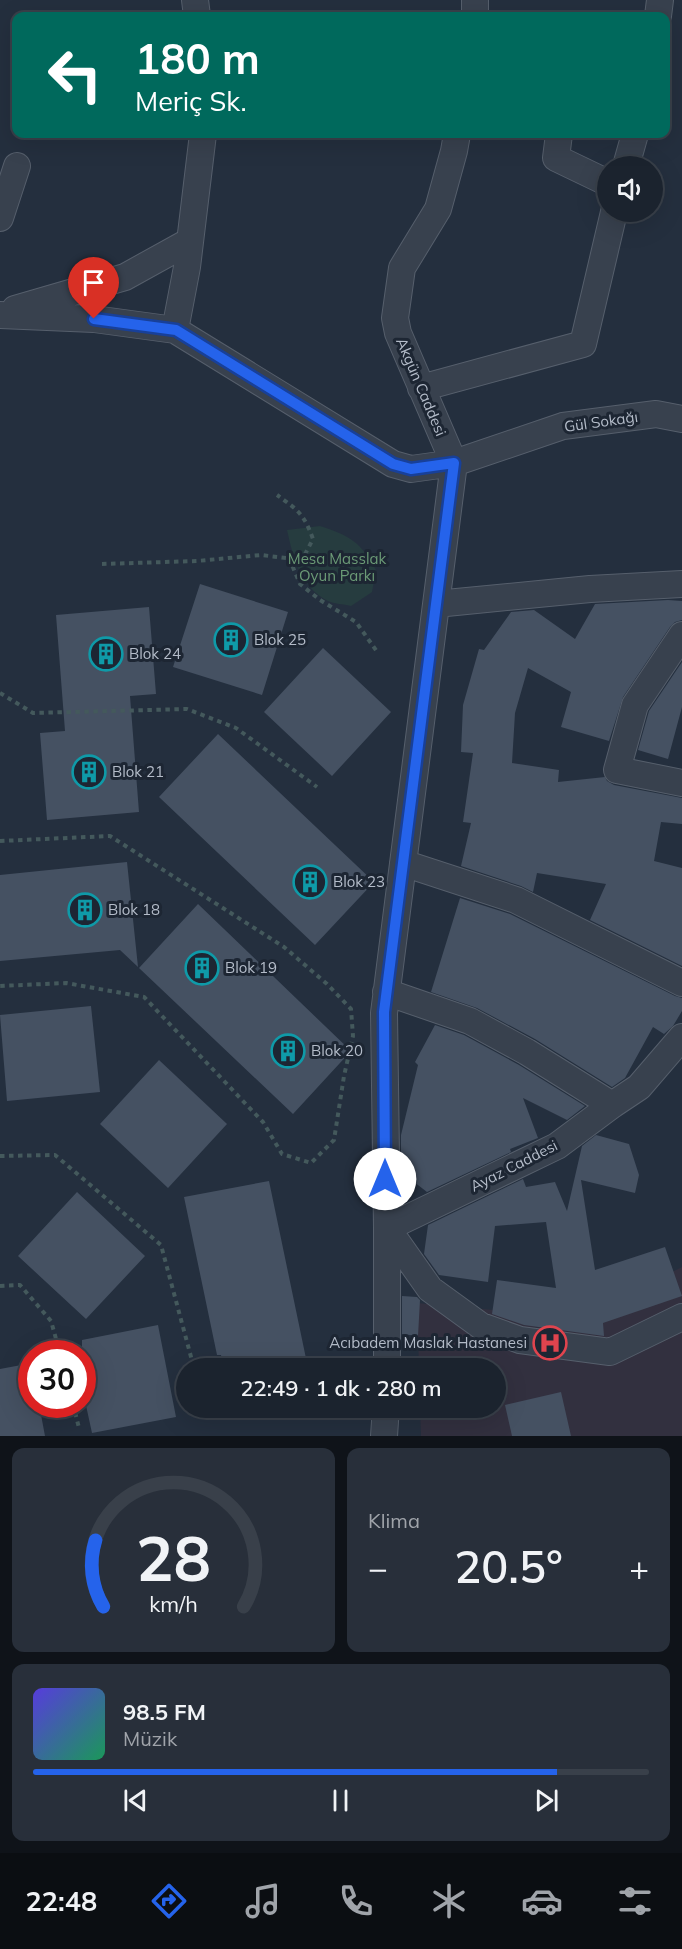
<!DOCTYPE html>
<html lang="tr">
<meta charset="utf-8">
<style>
:root{--surface:#1b232e;--page:#282f3a;--text:#f1f3f6;--muted:#a0a4aa;--line:#39404a;--accent:#2563eb}
body{margin:0;font-family:Mulish,sans-serif;background:var(--page);color:var(--text);height:100vh;display:flex;flex-direction:column;font-size:22px;white-space:nowrap}
*{box-sizing:border-box;margin:0}
p{font-size:20px;color:var(--muted)}
.icon{flex:none;width:33px;height:33px;fill:none;stroke:currentColor;stroke-width:2;stroke-linecap:round;stroke-linejoin:round}
.map{position:relative;height:1436px;overflow:hidden}
.side{display:flex;flex-direction:column;gap:12px;padding:12px;background:#0f1319;flex:1}
.side>*{flex:none}
.guide{position:absolute;left:12px;top:12px;width:658px;height:126px;border-radius:12px;box-shadow:0 6px 24px #0002,0 0 0 2px var(--line);background:#00695c;color:#fff;overflow:hidden}
.controls{position:absolute;left:597px;top:156px;display:grid;gap:12px}
.controls a{display:grid;place-items:center;width:66px;height:66px;border-radius:50%;background:var(--surface);box-shadow:0 6px 24px #0002,0 0 0 2px var(--line);font-size:30px}
.speed{position:absolute;left:18px;top:1340px;display:flex;gap:12px;font-size:30px;font-weight:700;text-align:center}
.speed>*{display:grid;place-content:center;width:78px;height:78px;border-radius:50%;background:var(--surface);box-shadow:0 6px 24px #0002,0 0 0 2px var(--line);line-height:1}
.speed .limit{border:9px solid #d22;background:#fff;color:#111}
.pin{position:absolute;display:grid;place-items:center;width:51px;height:51px;color:#fff;margin:-62px -26px;border-radius:50% 50% 50% 0;rotate:-45deg;box-shadow:0 0 6px #0007}
.pin .icon{rotate:45deg}
.me{position:absolute;width:66px;margin:-33px;rotate:0deg;stroke-linejoin:round;filter:drop-shadow(0 0 4px #0008)}
.turn{display:flex;align-items:center;gap:21px;height:126px;padding:0 24px;font-size:27px}
.turn .icon{width:78px;height:78px;stroke-width:2.5}
.turn b{display:block;font-size:42px;line-height:51px}
.big{font-size:45px;font-weight:600;line-height:1.1}
.side .tile{flex:1;display:flex;flex-direction:column;justify-content:center;gap:9px;min-width:0;padding:0 21px;border-radius:12px;background:var(--page)}
.side .dial{align-items:center;gap:0}
.dial svg{height:156px;overflow:visible;fill:none;stroke:var(--line);stroke-width:7;stroke-linecap:round;text-anchor:middle}
.dial text{fill:var(--text);stroke:none}
.song{display:flex;align-items:center;gap:18px}
.cover{width:72px;height:72px;border-radius:9px;background:linear-gradient(135deg,hsl(250 70% 55%),hsl(150 70% 35%))}
.played{height:6px;border-radius:3px;background:linear-gradient(90deg,var(--accent) 85%,var(--line) 85%)}
.keys{display:flex;justify-content:space-around;direction:ltr}
.heat{display:flex;justify-content:space-between;align-items:center;font-size:33px;direction:ltr}
.side .tiles{flex:1;display:grid;gap:12px;grid-template-columns:1fr 1fr}
.tile:last-child{grid-column:span 2}
.trip{position:absolute;left:176px;top:1358px;width:330px;height:60px;border-radius:30px;background:var(--surface);box-shadow:0 6px 24px #0002,0 0 0 2px var(--line);font-weight:600;line-height:60px;text-align:center}
.tab-bar{display:flex;height:96px;justify-content:space-around;align-items:center;background:#0b0e12;color:var(--muted)}
.tab-bar .icon{width:42px;height:42px}
.tab-bar .on{color:var(--accent)}
.tab-bar b{font-size:27px;color:var(--text)}
.map>svg:first-child{display:block}
.medical{fill:#32303f}
.green{fill:#263c3f}
.building{fill:#455162}
.lines{fill:none;stroke-linecap:round;stroke-linejoin:round}
.minor-casing{stroke:#565f6c;stroke-width:28}
.path{stroke:#44595c;stroke-width:4;stroke-dasharray:4.5 4.5;stroke-linecap:butt}
.minor{stroke:#38414e;stroke-width:26}
.route-casing{stroke:#184099;stroke-width:15}
.route{stroke:#2563eb;stroke-width:10}
.labels{text-anchor:middle;stroke-width:6;stroke-linejoin:round;paint-order:stroke}
.street-label{font-size:15px;fill:#b4bcc9;stroke:#1d2633}
.park-label{font-size:15px;fill:#6b9a76;stroke:#1d2633}
.poi-label{font-size:15px;fill:#b4bcc9;stroke:#1d2633;text-anchor:start}
</style>
<div class="map">
<svg width="682" height="1436" viewBox="0 0 682 1436">
<rect width="100%" height="100%" fill="#242f3e"/>
<!-- medical -->
<path class="medical" d="M682 1267V1436H421L420 1407H495V1368H419L417 1303 581 1318Z"/>
<!-- green -->
<path class="green" d="M320 526C350 536 360 541 376 570L372 592 351 606C343 604 334 604 328 601 300 587 293 557 287 530Z"/>
<!-- building -->
<path class="building" d="M200 584 288 612 262 695 173 667Z
M668 600 682 601V620L675 622 670 627 623 697 609 741 561 727 571 692 528 668 515 713 512 763 559 770 558 782 605 777 607 781 614 785 682 798V824L661 822 654 861 682 868V966L590 920 606 884 537 873 533 892 521 886 461 866 471 823 463 822 473 753 461 752 463 705 479 649 484 650 511 612 534 610 575 639 595 604Z
M149 607 156 694 130 696 139 812 47 820 40 733 65 731 56 615Z
M323 648 391 712 332 776 264 712Z
M682 662V707L668 759 638 750 649 711Z
M218 734 374 882 315 945 159 797Z
M127 862 138 967 120 950 0 961V875Z
M460 898 510 914 675 996 682 998V1011L673 1026 664 1034 653 1027 625 1078 612 1087 535 1039 477 1008 431 992Z
M198 904 351 1051 293 1114 139 968Z
M91 1006 100 1092 7 1101 0 1015Z
M435 1025 464 1035 519 1065 585 1106 567 1120 523 1098 538 1138 510 1149 511 1152 427 1192 401 1172V1135L418 1065 415 1062Z
M159 1060 227 1124 168 1188 100 1124Z
M596 1135 629 1144 639 1175 635 1193 581 1180 595 1270 665 1247 682 1296 603 1323 604 1336 524 1325 492 1314 497 1280 556 1288 546 1222 495 1226 488 1282 439 1275 424 1254 428 1225 523 1179 526 1187 555 1182 567 1211 582 1146Z
M269 1181 308 1368H223L221 1355H217L184 1197Z
M77 1192 145 1256 86 1319 18 1256Z
M402 1296 417 1297 420 1300 418 1336 402 1334Z
M158 1325 176 1417 92 1433 82 1387V1340Z
M32 1363V1404H39L45 1436H0V1369Z
M561 1392 571 1436H512L505 1405Z"/>
<g class="lines">
<defs>
<path id="minor" d="M195 0 197 16
M475 0V16
M658 16 660 0
M559 134 556 158 608 183
M626 166 635 134
M0 218 17 166
M15 309 125 277 190 241
M0 315 94 319 175 330 393 464 411 469 454 463 563 426 656 414 682 419
M175 330 187 267 203 134
M421 388 583 344 614 212
M436 604 590 589 682 584
M682 635 635 705 617 770 682 783
M403 863 516 900 682 983
M386 992 470 1021 527 1052 612 1105
M387 1228 557 1146 612 1105 639 1087 682 1037
M387 1228 430 1289 481 1326 520 1340 610 1352 682 1317
M387 1368V1228L384 1013 454 463 398 333 395 318 402 268 438 209 454 151 457 134
M384 1436 386 1407"/>
</defs>
<!-- minor casing -->
<use href="#minor" class="minor-casing"/>
<!-- path -->
<path class="path" d="M289 558 300 584 320 600 356 622 378 653
M102 564 197 561 261 555 302 560 313 539C304 514 298 510 277 495
M0 693 33 713 187 709 236 728 317 787
M0 841 110 836 284 947 327 984 351 1009 353 1036 344 1076 334 1140 311 1163 282 1154 263 1122 144 997 66 983 0 986
M0 1156 55 1155 161 1245 194 1368
M0 1286 20 1285 51 1321 60 1353
M73 1404 79 1428"/>
<!-- minor -->
<use href="#minor" class="minor"/>
</g>
<g class="lines">
<defs>
<path id="route" d="M94 319 176 330 393 464 411 469 454 463 384 1012 385 1179"/>
</defs>
<!-- route casing -->
<use href="#route" class="route-casing"/>
<!-- route -->
<use href="#route" class="route"/>
</g>
<!-- icons -->
<defs>
<symbol id="building-ring" viewBox="-11 -11 22 22"><circle r="9.5" fill="#1d2633" stroke="#0f9aa8" stroke-width="1.5"/><path d="M-4-6H4V6H1V3H-1V6H-4ZM-2.5-4.3h1.7v1.8h-1.7ZM.8-4.3h1.7v1.8H.8ZM-2.5-1h1.7V.8h-1.7ZM.8-1h1.7V.8H.8Z" fill="#0f9aa8"/></symbol>
<symbol id="hospital-ring" viewBox="-11 -11 22 22"><circle r="9.5" fill="#1d2633" stroke="#e0444e" stroke-width="1.5"/><path d="M-5-5h3v3.5h4V-5h3V5h-3V1.5h-4V5h-3Z" fill="#e0444e"/></symbol>
</defs>
<g fill-rule="evenodd">
<use href="#building-ring" x="212" y="621" width="38" height="38"/>
<use href="#building-ring" x="87" y="635" width="38" height="38"/>
<use href="#building-ring" x="70" y="753" width="38" height="38"/>
<use href="#building-ring" x="291" y="863" width="38" height="38"/>
<use href="#building-ring" x="66" y="891" width="38" height="38"/>
<use href="#building-ring" x="183" y="949" width="38" height="38"/>
<use href="#building-ring" x="269" y="1032" width="38" height="38"/>
<use href="#hospital-ring" x="531" y="1324" width="38" height="38"/>
</g>
<g class="labels">
<!-- street labels -->
<g class="street-label">
<text transform="translate(421 387) rotate(67)" y="5">Akgün Caddesi</text>
<text transform="translate(601 422) rotate(-8)" y="5">Gül Sokağı</text>
<text transform="translate(514 1166) rotate(-27)" y="5">Ayaz Caddesi</text>
</g>
<!-- park labels -->
<g class="park-label">
<text x="337" y="564">Mesa Masslak<tspan x="337" dy="17">Oyun Parkı</tspan></text>
</g>
<!-- poi labels -->
<g class="poi-label">
<text x="254" y="645">Blok 25</text>
<text x="129" y="659">Blok 24</text>
<text x="112" y="777">Blok 21</text>
<text x="333" y="887">Blok 23</text>
<text x="108" y="915">Blok 18</text>
<text x="225" y="973">Blok 19</text>
<text x="311" y="1056">Blok 20</text>
<text x="527" y="1348" text-anchor="end">Acıbadem Maslak Hastanesi</text>
</g>
</g>
</svg>
<div class="controls">
<a><svg class="icon" aria-label="sound" viewBox="0 0 24 24"><path d="M4 9h4l5-4v14l-5-4H4zM17 9q2 3 0 6"/></svg></a>
</div>
<div class="speed"><div class="limit">30</div></div>
<div class="pin" style="left:94px;top:319px;background:#d93025"><svg class="icon" aria-label="arrive" viewBox="0 0 24 24"><path d="M6 21V4h12l-3 4 3 4H6"/></svg></div>
<svg class="me" style="left:385px;top:1179px" viewBox="-20 -20 40 40"><circle r="19" fill="#fff"/><path d="M0-13L10 11 0 6-10 11z" fill="#2563eb"/></svg>
<div class="trip">22:49 · 1 dk · 280 m</div>
<div class="guide">
<div class="turn"><svg class="icon" aria-label="left" viewBox="0 0 24 24"><path d="M17 20v-9H6M10 6l-5 5 5 5"/></svg><div><b>180 m</b>Meriç Sk.</div></div>
</div>
</div>
<section class="side">
<div class="tiles">
<div class="tile dial"><svg viewBox="0 0 100 80">
<path d="M14 69A42 42 0 1 1 86 69"/>
<path d="M14 69A42 42 0 0 1 10 35" stroke="#2563eb"/>
<text x="50" y="56" font-size="32" font-weight="700">28</text>
<text x="50" y="72" font-size="11">km/h</text>
</svg></div>
<div class="tile"><p>Klima</p>
<div class="heat"><a>−</a><b class="big">20.5°</b><a>+</a></div>
</div>
<div class="tile">
<div class="song"><i class="cover"></i><div><b>98.5 FM</b><p>Müzik</p></div></div>
<div class="played"></div>
<div class="keys"><svg class="icon" aria-label="previous" viewBox="0 0 24 24"><path d="M18 5L8 12l10 7zM5 5v14"/></svg><svg class="icon" aria-label="pause" viewBox="0 0 24 24"><path d="M8 5v14M16 5v14"/></svg><svg class="icon" aria-label="next" viewBox="0 0 24 24"><path d="M6 5l10 7-10 7zM19 5v14"/></svg></div>
</div>
</div>
</section>
<nav class="tab-bar">
<b>22:48</b>
<svg class="icon on" aria-label="directions" viewBox="0 0 24 24"><path d="M12 3l9 9-9 9-9-9zM9 14v-3h6M13 9l2 2-2 2"/></svg>
<svg class="icon" aria-label="music" viewBox="0 0 24 24"><path d="M9 18V5l10-2v13"/><circle cx="6" cy="18" r="3"/><circle cx="16" cy="16" r="3"/></svg>
<svg class="icon" aria-label="phone" viewBox="0 0 24 24"><path d="M5 4h4l2 5-3 2q2 4 5 5l2-3 5 2v4C11 20 4 13 5 4z"/></svg>
<svg class="icon" aria-label="climate" viewBox="0 0 24 24"><path d="M12 3v18M4 7l16 10M4 17L20 7"/></svg>
<svg class="icon" aria-label="car" viewBox="0 0 24 24"><path d="M5 17H2v-5l4-1 3-4h7l3 4 3 1v5h-3M9 17h6M6 11h13"/><circle cx="7" cy="17" r="2"/><circle cx="17" cy="17" r="2"/></svg>
<svg class="icon" aria-label="filters" viewBox="0 0 24 24"><path d="M4 7h16M4 17h16"/><circle cx="9" cy="7" r="2"/><circle cx="15" cy="17" r="2"/></svg>
</nav>
